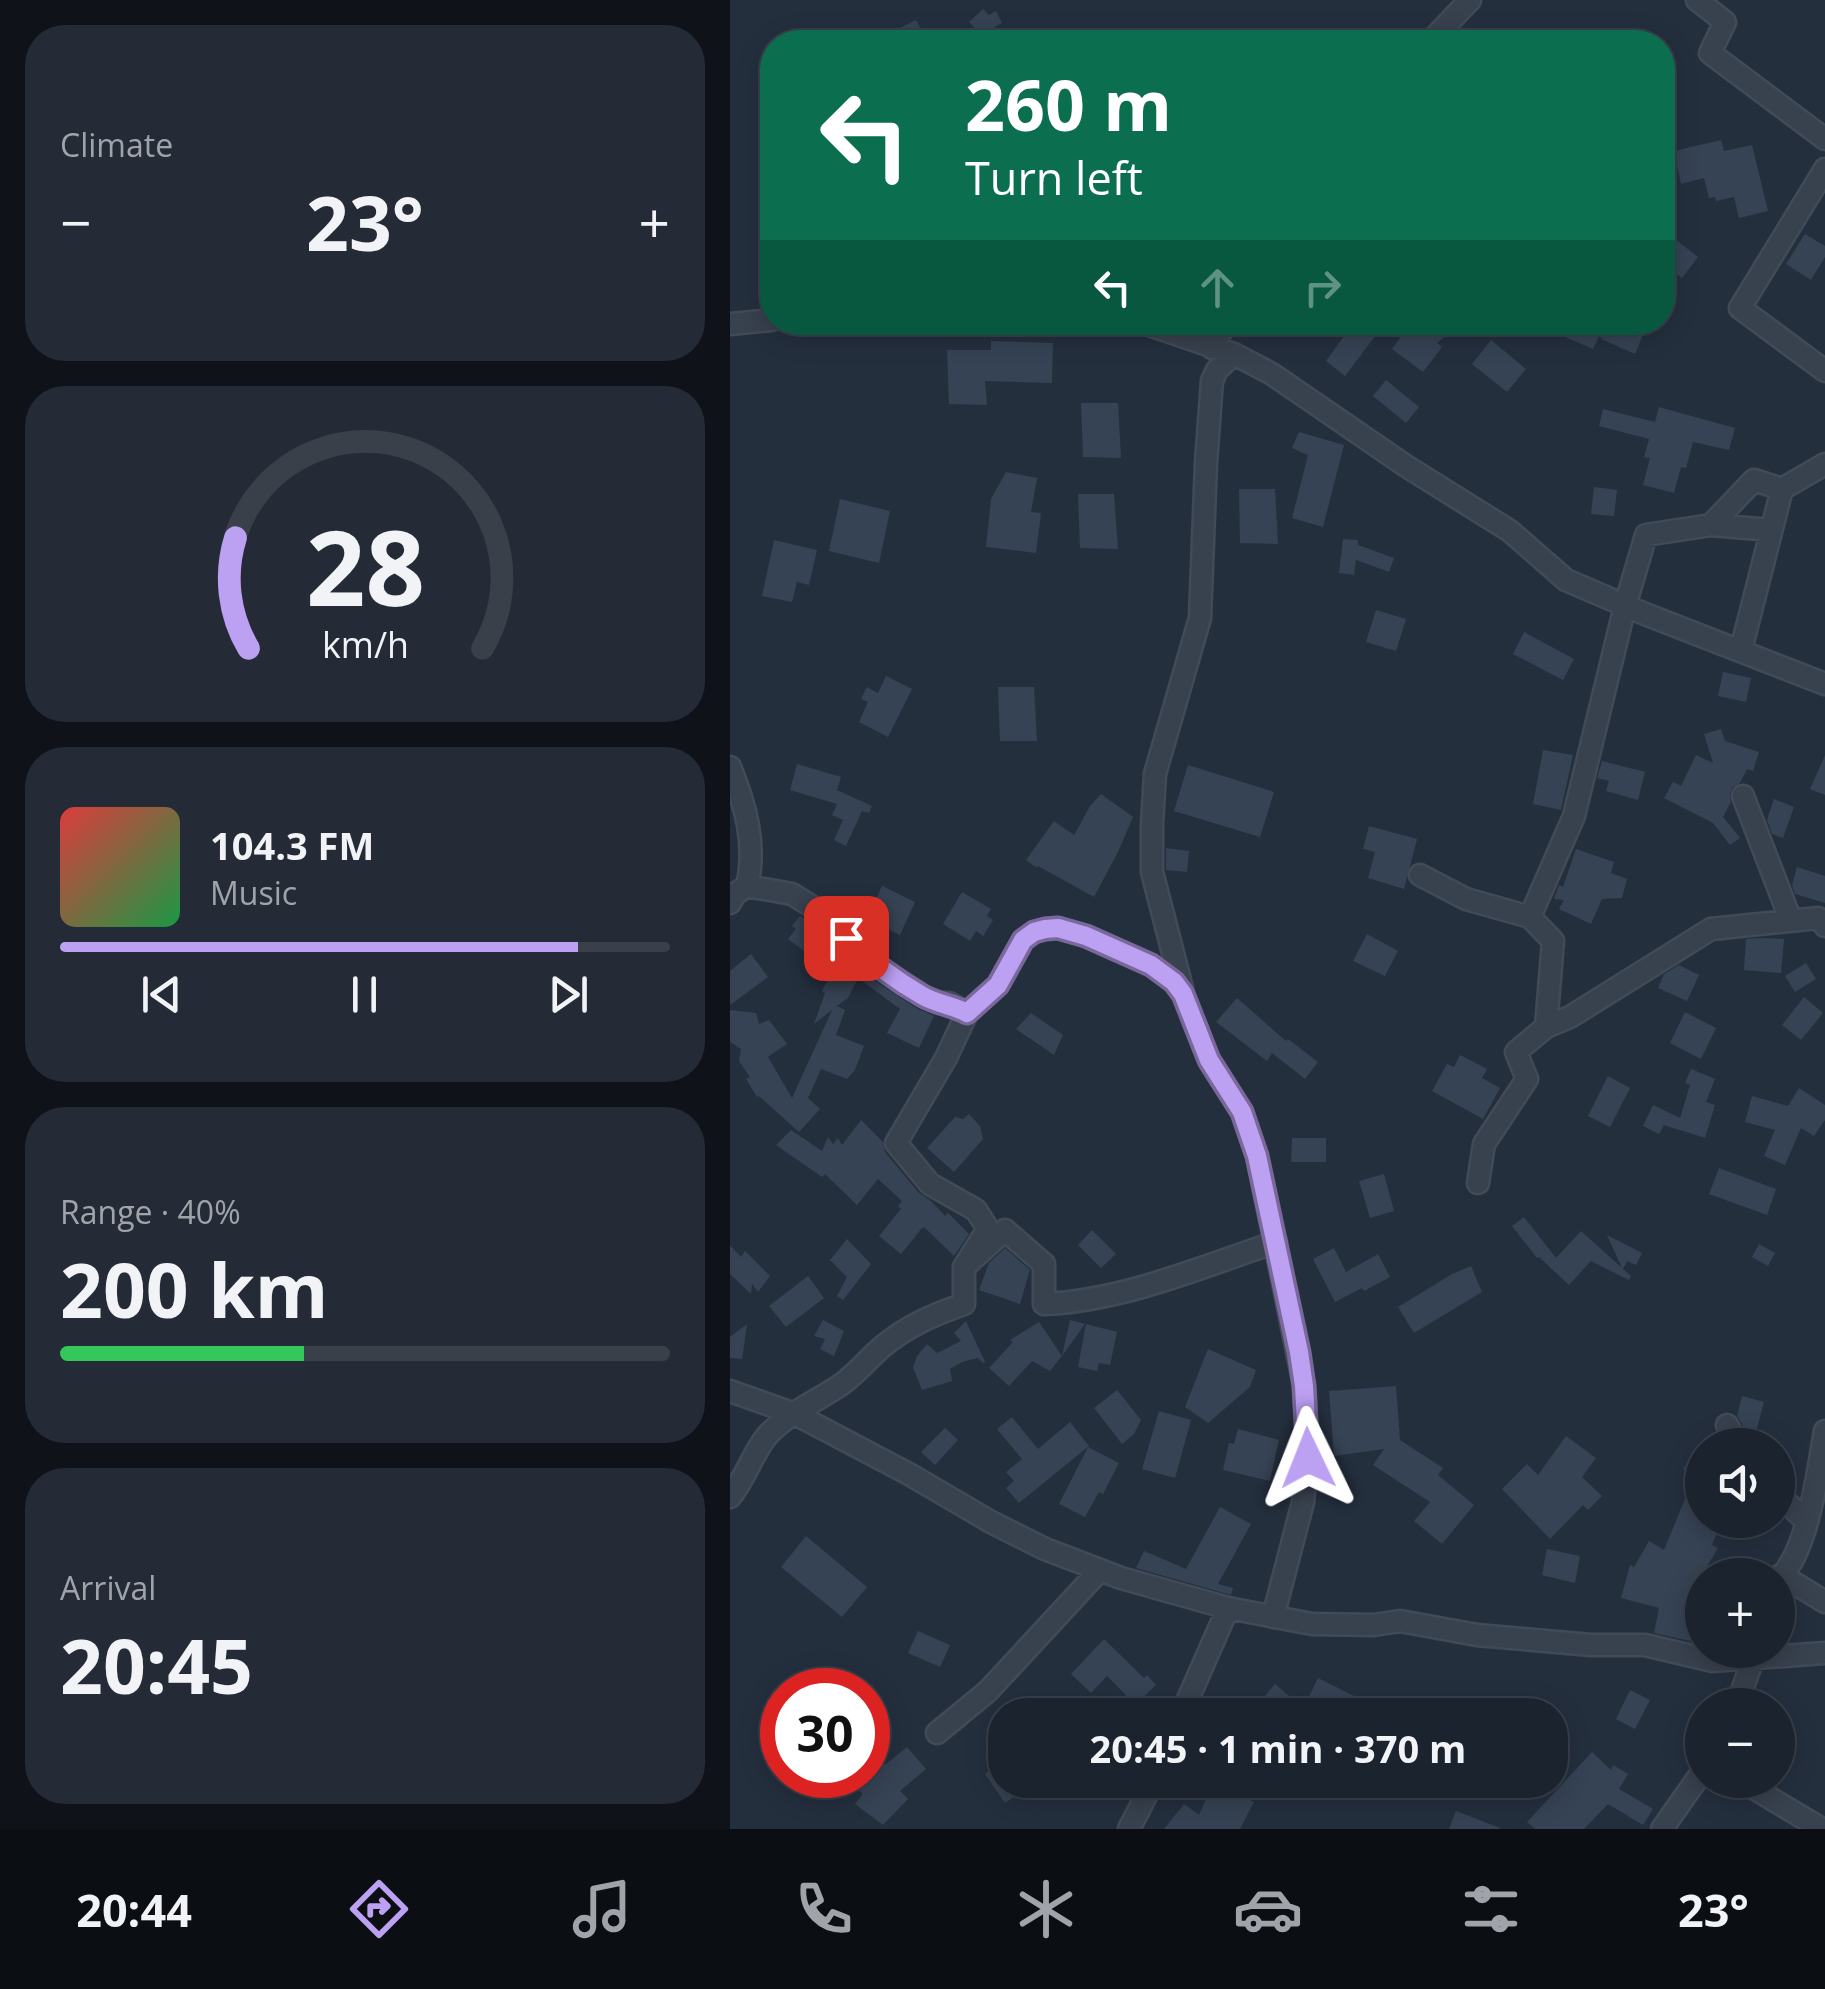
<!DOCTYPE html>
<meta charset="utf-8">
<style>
:root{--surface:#1b232e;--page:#242b36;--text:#f1f3f6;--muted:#a0a4aa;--line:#39404a;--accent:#bca0f2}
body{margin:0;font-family:"Open Sans",sans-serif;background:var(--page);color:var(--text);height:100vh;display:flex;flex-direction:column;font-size:38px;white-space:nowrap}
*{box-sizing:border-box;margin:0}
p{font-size:32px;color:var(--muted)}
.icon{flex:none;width:55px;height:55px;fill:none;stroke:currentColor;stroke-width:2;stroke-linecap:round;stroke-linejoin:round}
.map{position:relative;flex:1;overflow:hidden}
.sheet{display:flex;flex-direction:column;gap:25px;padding:25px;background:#0f1319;width:730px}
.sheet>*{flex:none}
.hud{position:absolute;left:30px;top:30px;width:915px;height:305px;border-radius:40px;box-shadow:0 5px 25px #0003,0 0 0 2px var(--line);background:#0b6e4f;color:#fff;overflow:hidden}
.tools{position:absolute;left:955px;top:1428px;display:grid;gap:20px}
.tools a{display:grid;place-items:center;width:110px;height:110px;border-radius:50%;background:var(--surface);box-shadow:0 5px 25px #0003,0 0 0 2px var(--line);font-size:50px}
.speed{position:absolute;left:30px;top:1668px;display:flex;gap:20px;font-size:50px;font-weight:700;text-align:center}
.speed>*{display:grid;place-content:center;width:130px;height:130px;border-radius:50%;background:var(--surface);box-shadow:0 5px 25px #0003,0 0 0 2px var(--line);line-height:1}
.speed .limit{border:15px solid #d22;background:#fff;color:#111}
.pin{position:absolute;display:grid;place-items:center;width:85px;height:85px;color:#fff;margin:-42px;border-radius:20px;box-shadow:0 5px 15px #0006}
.me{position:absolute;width:110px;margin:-55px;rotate:358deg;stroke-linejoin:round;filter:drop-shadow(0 0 8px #0008)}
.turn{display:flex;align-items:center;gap:35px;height:210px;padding:0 40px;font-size:45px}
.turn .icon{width:130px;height:130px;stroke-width:2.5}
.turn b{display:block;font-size:70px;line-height:85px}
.lanes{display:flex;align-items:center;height:95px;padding:0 40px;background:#0003;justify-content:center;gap:50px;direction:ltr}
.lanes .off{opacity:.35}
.big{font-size:75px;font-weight:700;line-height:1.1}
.sheet .widget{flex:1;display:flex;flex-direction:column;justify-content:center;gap:15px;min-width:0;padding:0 35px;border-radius:40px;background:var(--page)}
.sheet .dial{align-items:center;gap:0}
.dial svg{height:260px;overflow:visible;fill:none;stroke:var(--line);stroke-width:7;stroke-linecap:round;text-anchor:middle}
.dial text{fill:var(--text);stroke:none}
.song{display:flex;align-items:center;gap:30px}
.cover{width:120px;height:120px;border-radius:15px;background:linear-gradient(135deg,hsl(0 70% 55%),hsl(140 70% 35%))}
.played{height:10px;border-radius:5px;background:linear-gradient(90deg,var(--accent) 85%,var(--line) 85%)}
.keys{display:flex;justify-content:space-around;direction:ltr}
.heat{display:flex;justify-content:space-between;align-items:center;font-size:55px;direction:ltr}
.charge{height:15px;border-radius:8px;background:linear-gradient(90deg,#34c759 40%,var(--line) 0)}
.trip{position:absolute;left:258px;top:1698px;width:580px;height:100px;border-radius:40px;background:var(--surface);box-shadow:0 5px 25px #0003,0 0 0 2px var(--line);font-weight:700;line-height:100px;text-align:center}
.tab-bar{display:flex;height:160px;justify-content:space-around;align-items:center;background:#0b0e12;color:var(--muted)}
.tab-bar .icon{width:70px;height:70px}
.tab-bar .on{color:var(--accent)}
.tab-bar b{font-size:45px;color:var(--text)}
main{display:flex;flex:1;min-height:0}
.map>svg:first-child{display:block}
.building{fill:#364354}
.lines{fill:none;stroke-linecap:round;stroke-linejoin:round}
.minor-casing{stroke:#414a57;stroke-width:25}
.minor{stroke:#38414e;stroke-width:20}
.route-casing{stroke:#7a689d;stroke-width:25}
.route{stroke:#bca0f2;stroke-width:18}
</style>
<main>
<section class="sheet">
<div class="widget"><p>Climate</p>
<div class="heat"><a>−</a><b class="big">23°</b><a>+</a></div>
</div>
<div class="widget dial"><svg viewBox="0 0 100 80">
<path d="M14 69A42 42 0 1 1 86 69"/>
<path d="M14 69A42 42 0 0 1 10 35" stroke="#bca0f2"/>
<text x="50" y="56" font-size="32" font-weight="700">28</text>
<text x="50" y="72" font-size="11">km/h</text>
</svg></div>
<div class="widget">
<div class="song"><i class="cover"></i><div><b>104.3 FM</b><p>Music</p></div></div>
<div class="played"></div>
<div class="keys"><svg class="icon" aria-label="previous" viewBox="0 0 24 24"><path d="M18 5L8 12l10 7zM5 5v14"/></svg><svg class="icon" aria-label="pause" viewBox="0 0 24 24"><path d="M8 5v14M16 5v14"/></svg><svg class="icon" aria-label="next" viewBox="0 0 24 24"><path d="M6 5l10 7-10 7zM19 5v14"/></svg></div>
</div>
<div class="widget"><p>Range · 40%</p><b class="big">200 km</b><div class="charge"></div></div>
<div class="widget"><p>Arrival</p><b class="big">20:45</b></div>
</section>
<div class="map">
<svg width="1095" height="1829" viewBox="0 0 1095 1829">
<rect width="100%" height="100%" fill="#242f3e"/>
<!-- building -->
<path class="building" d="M253 9 259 15 266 11 272 23 264 27 280 42H259L239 22Z
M186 20 198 42H141Z
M991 140 994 151 1022 145 1038 211 1009 218 1004 197 986 201 985 197 979 198 974 178 951 184 944 151Z
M1075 234 1095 246V257L1081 280 1056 264Z
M945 239 968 257 952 278 932 263V255Z
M624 322H628L646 335 615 376 596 361Z
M682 322H732L707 343 712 347 693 372 662 349Z
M839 322H850L871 332 863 349 833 336Z
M878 322 913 335 905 354 871 339Z
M761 340 796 369 777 392 742 364Z
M261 341 323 343 322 383 255 381 257 405 219 404 217 350H261Z
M656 380 689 407 676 423 643 396Z
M351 403H388L391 458 353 457Z
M929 407 1005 428 999 450 963 442 956 468 951 467 944 493 913 485 920 458 914 457 919 439 869 426 873 409 925 422Z
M569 432 614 445 593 527 562 518 578 455 562 448Z
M276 472 307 478 301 512 311 513 306 553 256 547 261 499Z
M864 487 887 490 884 516 861 514Z
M509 489H545L548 544 510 543Z
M348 494H384L388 549 350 548Z
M110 499 160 511 149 563 99 551Z
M613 539 628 540V545L664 558 659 572 626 560 624 575 609 573Z
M44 540 87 550 79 585 67 582 62 602 32 596Z
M646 610 676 619 666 651 636 642Z
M794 632 844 659 833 680 783 654Z
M993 672 1021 678 1016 702 988 696Z
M156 676 182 689 158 737 129 722 138 702 131 699 137 687 148 693Z
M268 687H304L307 741H270Z
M991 729 995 741 1029 752 1023 771 1017 769 1010 783 1003 787 1000 793 1001 802 993 817 1010 838 1000 845 983 823 934 798 943 782 951 786 966 755 983 763 974 734Z
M813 750 843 755 831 810 803 804Z
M1095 755V795L1080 789Z
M872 761 915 772 908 800 876 791 879 781 867 778Z
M67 764 111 777 107 790 142 806 139 813 132 811 116 846 104 840 113 820 102 815 107 804 60 790Z
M458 765 544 792 530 837 444 811Z
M371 794 403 817 388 852 364 897 308 866 307 868 296 860 324 821 344 835 360 806Z
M1044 799 1064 807 1053 838 1042 834 1037 820Z
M639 826 687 839 674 889 638 878 645 852 633 849Z
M436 848 459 851 457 872 436 870Z
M846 849 884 862 881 873 897 879 892 898 872 899 861 924 829 909 834 900 824 899 829 885 833 887Z
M1067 867 1095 876V903L1065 894 1062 885Z
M152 886 185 902 170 935 137 919Z
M232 892 261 909 257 916 263 920 253 936 246 931 240 941 213 924Z
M70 916 95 931 98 936 82 957 58 939 66 929 62 926Z
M637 934 668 951 655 976 623 961Z
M1033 938 1054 939 1051 973 1014 970 1016 939Z
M21 954 38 977 0 1005V971Z
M109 957 186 1008 204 1016 189 1048 157 1033 170 1009 128 978 118 998 107 1006 115 1010 106 1035 134 1046 125 1070 117 1079 91 1069 78 1098 90 1109 69 1132 29 1096 27 1097 16 1079 20 1077 9 1061 11 1049 0 1042V1010L26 1013 29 1024 39 1020 57 1044 38 1057 62 1098 102 1010 84 1024 95 993 92 991Z
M1076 963 1086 979 1065 992 1055 976Z
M949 965 969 975 957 1001 928 988 934 974Z
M1074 997 1093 1013 1071 1040 1052 1025Z
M507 998 556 1041 558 1039 588 1062 575 1079 542 1053 537 1061 486 1022Z
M955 1012 986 1028 971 1059 940 1043Z
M301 1013 333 1035 324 1055 286 1029Z
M730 1055 757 1069 752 1078 770 1088 753 1119 702 1091 717 1064 724 1067Z
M961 1069 985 1079 976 1102 985 1105 975 1138 934 1125 929 1134 913 1126 923 1105 950 1118 960 1085 955 1083Z
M878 1076 900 1088 880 1127 858 1116Z
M1069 1088 1095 1105V1120L1084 1136 1071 1128 1055 1165 1034 1156 1045 1130 1015 1122 1022 1096 1058 1106Z
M239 1114 250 1126 253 1139 224 1172 197 1148 225 1117 233 1119Z
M131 1120 153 1142 155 1152 189 1193 200 1200 215 1216 218 1213 239 1234 224 1256 195 1228H192L171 1254 149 1236 171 1209 168 1206 172 1201 148 1179 127 1205 95 1174 92 1177 46 1145 61 1130 92 1151 98 1137 103 1144 108 1138 112 1145Z
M562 1138H596V1162H561Z
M989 1168 1046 1189 1037 1215 979 1194Z
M654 1174 664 1211 640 1218 629 1181Z
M794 1217 826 1258 851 1231 892 1268 877 1235 912 1253 906 1265 897 1261 893 1269 901 1276 899 1280 861 1261 839 1285 809 1257 807 1258 782 1226Z
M362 1230 386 1254 371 1268 348 1245Z
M117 1239 141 1264 113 1300 107 1296 117 1277 100 1260Z
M1029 1244 1045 1253 1038 1266 1022 1257Z
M0 1245 11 1257 15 1251 40 1276 28 1292 22 1284 21 1294 0 1274Z
M275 1248 300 1270 290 1304 249 1290 259 1263Z
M604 1248 616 1272 648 1254 660 1277 634 1291 632 1288 605 1302 583 1259Z
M741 1266 752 1292 684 1333 668 1307 722 1274Z
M78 1276 94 1298 56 1327 39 1306Z
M93 1320 114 1331 104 1356 90 1349 95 1339 84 1336Z
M340 1320 355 1324 332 1356Z
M236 1321 255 1362 253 1363 248 1358 232 1362 220 1369 222 1381 192 1390 183 1367 187 1356 197 1344 207 1353 231 1341 224 1333Z
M309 1322 332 1356 320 1371 302 1361 279 1386 259 1368 283 1342 280 1340Z
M17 1324 12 1359 0 1358V1337Z
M356 1324 387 1332 380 1365 369 1363 367 1371 348 1367Z
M478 1349 526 1370 520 1387 478 1423 455 1407Z
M666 1386 670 1440 713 1468 708 1475 744 1505 712 1544 684 1521 700 1502 643 1465 654 1449 604 1456 599 1391Z
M387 1390 411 1420 404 1434 392 1444 364 1408Z
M1012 1396 1034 1402 1026 1432 1015 1429 1007 1416Z
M429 1411 461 1420 445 1478 412 1469Z
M282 1417 308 1449 340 1422 359 1446 289 1503 276 1488 284 1481 276 1472 292 1459 267 1429Z
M215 1428 228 1440 205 1465 191 1452Z
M508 1429 549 1440 540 1481 493 1470 499 1443 504 1444Z
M836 1436 866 1458 852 1477 872 1496 858 1510 853 1505 820 1539 772 1489 797 1464 808 1475Z
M972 1443V1520H992L982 1545 988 1548 972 1575 956 1618 965 1620 960 1641 924 1633 929 1608 891 1598 900 1565 904 1567 919 1541 934 1550 964 1477 953 1469Z
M358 1447 389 1463 373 1494 369 1492 355 1517 329 1504Z
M490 1507 521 1524 488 1584 503 1588 501 1595 406 1568 414 1551 456 1569Z
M76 1536 137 1587 112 1617 51 1567Z
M817 1549 850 1556 845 1583 812 1575Z
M188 1631 220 1645 210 1667 178 1653Z
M374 1639 414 1678 417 1675 426 1685 395 1715H391L384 1707 396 1695 377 1676 361 1693 341 1674Z
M588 1678 628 1698 619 1715H570Z
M545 1684 565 1701 554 1713 535 1696Z
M900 1690 920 1700 905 1729 886 1719Z
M820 1716 837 1723 820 1762Z
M177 1747 196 1769 170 1791 178 1799 153 1825 125 1804 133 1794 112 1775H138V1749L155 1765Z
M862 1752 881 1770 883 1765 898 1774 889 1789 923 1809 913 1825 878 1804 854 1829H805L797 1822Z
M275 1760V1780H289L295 1789 275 1803 255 1774Z
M484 1780H494L510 1787 508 1793 524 1802 510 1829H434L454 1804 469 1815Z
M726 1811 770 1828V1829H719Z"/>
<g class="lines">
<defs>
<path id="minor" d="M967 0 995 22 980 53 1095 139
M700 42 740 0
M1095 169 1010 308 1095 371
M410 322 504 354 542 374 676 466 780 531 836 580 915 614 1095 684
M0 324 42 320
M482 348 496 322
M981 525 1041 530
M1011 650 1052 489
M0 767C15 804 27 844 17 886L62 894 105 921 115 938 136 958 152 969 193 996 209 1003H219L237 1013 268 985 293 940 304 932 315 929 328 928 356 936 421 965 444 982 453 994 479 1060 512 1112 527 1156 574 1386 578 1458 573 1502 543 1617
M1013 796 1061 921
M690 875 736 899 800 917 844 816 895 606 916 535 981 525 1024 480 1052 489 1095 464
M0 903 5 894 17 886
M452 988 422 872V824L425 774 470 618 476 463 482 381 487 370 504 354
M237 1013 216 1058 166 1143 200 1184 246 1210 258 1229 234 1267 275 1230 314 1264V1304C392 1301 472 1267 546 1242
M816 1027 840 1017 981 929 1088 918 1095 926
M748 1183 754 1144 797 1079 786 1052 816 1027 823 941 800 917
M0 1391 65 1414 179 1474 261 1522 315 1549 391 1578 498 1608 582 1624 644 1625 670 1621 747 1635 861 1645H915L983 1661 1095 1653
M997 1425 1008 1445
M1048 1494 1076 1521
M0 1497C15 1479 22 1455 36 1437 56 1414 87 1401 112 1384 127 1373 138 1359 152 1347 177 1326 203 1315 234 1304V1267
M1051 1575 1095 1602
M1048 1591C1052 1573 1058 1570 1065 1555 1082 1519 1088 1470 1095 1431
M1007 1705 1026 1650
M451 1715 498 1608
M207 1733 258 1691 370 1570
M1010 1780 1092 1829
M399 1829 424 1780
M932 1829 972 1772"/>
</defs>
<!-- minor casing -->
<use href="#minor" class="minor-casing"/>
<!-- minor -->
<use href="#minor" class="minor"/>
</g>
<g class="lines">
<defs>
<path id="route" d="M116 938C139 960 165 980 193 996 207 1004 222 1005 237 1013L268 985 293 940 304 932 315 929 328 928 356 936 421 965 444 982 453 994 479 1060 512 1112 527 1156 569 1352 574 1386 578 1458"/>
</defs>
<!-- route casing -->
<use href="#route" class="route-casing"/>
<!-- route -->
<use href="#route" class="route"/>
</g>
</svg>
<div class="tools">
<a><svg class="icon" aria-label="sound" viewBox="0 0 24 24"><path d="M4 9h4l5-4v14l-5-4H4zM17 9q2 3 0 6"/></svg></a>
<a>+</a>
<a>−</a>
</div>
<div class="speed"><div class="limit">30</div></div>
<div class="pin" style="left:116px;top:938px;background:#d93025"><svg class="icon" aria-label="arrive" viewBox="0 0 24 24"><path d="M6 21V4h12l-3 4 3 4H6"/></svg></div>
<svg class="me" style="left:578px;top:1458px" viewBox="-20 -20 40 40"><path d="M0-17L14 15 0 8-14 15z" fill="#bca0f2" stroke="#fff" stroke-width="4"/></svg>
<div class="trip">20:45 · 1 min · 370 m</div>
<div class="hud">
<div class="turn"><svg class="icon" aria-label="left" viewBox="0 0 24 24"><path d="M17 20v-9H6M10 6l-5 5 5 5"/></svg><div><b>260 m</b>Turn left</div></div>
<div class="lanes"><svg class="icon" aria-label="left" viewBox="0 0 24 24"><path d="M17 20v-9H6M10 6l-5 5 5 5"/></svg><svg class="icon off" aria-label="ahead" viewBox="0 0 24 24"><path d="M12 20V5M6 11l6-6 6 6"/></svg><svg class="icon off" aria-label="right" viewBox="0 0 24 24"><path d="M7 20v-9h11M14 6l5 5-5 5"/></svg></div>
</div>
</div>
</main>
<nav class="tab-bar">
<b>20:44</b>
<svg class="icon on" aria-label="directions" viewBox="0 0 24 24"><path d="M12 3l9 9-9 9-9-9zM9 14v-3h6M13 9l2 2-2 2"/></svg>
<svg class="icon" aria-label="music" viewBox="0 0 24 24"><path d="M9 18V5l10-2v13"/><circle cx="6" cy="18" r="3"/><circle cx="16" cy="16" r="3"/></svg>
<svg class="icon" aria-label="phone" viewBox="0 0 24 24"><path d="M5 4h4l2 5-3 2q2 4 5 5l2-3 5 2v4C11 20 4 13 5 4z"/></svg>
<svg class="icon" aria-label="climate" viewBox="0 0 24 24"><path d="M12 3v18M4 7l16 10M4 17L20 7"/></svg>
<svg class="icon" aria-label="car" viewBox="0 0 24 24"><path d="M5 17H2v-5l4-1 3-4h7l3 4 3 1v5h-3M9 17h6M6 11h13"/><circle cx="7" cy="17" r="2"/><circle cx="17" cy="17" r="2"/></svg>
<svg class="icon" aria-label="filters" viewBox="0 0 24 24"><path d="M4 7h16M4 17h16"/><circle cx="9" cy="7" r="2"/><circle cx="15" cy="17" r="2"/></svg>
<b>23°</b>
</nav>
